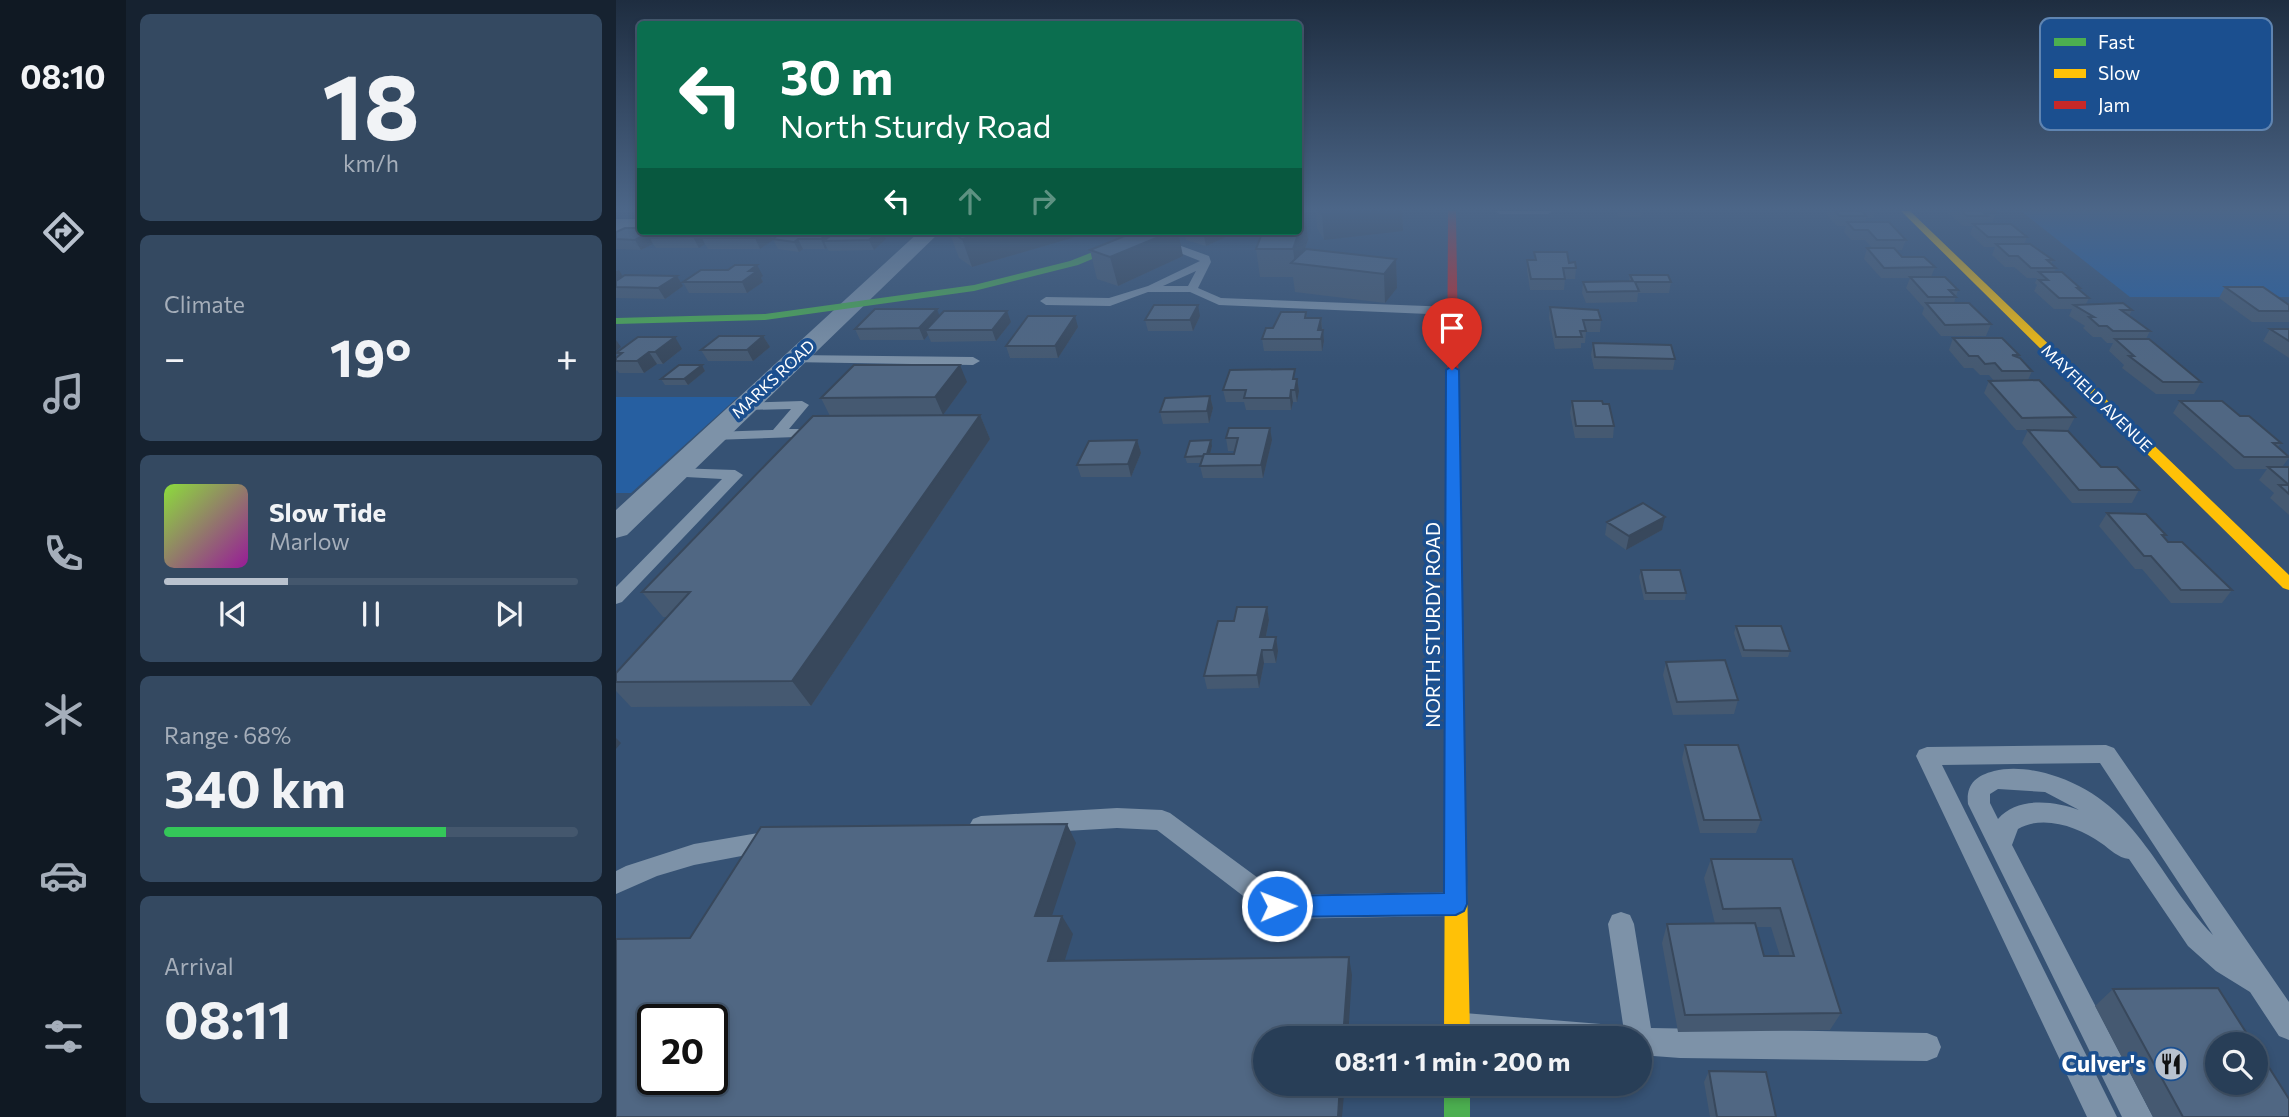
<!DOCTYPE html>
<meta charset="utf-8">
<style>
:root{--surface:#283e57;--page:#344961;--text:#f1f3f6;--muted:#a5aeba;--line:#44576d;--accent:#b9c2ce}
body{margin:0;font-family:Commissioner,sans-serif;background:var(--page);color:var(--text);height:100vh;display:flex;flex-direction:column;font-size:26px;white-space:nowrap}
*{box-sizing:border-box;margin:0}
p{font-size:23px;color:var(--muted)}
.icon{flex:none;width:38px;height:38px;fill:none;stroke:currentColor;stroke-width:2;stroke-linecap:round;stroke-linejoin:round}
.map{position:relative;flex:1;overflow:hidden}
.side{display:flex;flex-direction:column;gap:14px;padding:14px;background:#162230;width:490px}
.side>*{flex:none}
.guide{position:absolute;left:21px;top:21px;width:665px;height:214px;border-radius:7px;box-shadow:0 4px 10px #0003,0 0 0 2px var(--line);background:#0b6e4f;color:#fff;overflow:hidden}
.controls{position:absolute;left:1589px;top:1032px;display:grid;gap:14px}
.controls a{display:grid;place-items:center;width:63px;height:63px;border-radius:50%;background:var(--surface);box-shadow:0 4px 10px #0003,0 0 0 2px var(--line);font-size:35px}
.speed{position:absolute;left:21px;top:1004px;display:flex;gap:14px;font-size:35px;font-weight:700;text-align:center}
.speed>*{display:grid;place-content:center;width:91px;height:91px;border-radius:50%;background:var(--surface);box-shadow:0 4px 10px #0003,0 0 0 2px var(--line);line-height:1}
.speed .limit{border:4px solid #111;border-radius:10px;background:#fff;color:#111}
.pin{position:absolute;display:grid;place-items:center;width:60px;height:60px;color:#fff;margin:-72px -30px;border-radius:50% 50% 50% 0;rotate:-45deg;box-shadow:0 0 7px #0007}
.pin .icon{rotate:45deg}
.me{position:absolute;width:77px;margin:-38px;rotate:89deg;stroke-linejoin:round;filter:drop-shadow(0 0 5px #0008)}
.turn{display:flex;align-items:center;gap:24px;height:147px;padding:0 28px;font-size:32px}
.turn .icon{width:91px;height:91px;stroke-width:2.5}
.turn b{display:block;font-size:49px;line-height:60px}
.lanes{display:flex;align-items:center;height:66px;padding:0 28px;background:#0003;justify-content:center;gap:35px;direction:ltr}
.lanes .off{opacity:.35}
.big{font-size:52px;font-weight:700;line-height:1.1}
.side .tile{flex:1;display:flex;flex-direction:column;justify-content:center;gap:10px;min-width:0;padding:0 24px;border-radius:10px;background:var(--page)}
.side .dial{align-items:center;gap:0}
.dial b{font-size:91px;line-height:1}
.song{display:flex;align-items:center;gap:21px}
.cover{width:84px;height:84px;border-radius:10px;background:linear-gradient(135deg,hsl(90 70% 55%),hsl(300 70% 35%))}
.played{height:7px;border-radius:4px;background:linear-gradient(90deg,var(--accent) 30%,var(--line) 30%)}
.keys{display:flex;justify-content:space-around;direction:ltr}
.heat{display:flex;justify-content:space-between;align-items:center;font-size:38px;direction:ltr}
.charge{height:10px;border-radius:5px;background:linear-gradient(90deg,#34c759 68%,var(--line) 0)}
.trip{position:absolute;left:637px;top:1026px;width:399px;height:70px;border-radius:35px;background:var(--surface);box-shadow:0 4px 10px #0003,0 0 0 2px var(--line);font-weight:700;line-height:70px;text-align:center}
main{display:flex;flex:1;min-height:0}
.menu{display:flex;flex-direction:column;width:126px;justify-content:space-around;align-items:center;background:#101923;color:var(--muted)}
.menu .icon{width:49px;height:49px}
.menu .selected{color:var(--accent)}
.menu b{font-size:32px;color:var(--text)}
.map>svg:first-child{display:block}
.green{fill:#265fa1}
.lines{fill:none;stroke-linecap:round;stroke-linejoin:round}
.lane{fill:#7d92a8;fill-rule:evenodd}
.street{fill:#7d92a8;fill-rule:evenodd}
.fast{fill:#4caf50;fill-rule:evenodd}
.slow{fill:#ffc107;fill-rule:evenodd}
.jam{fill:#c62828;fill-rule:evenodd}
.wall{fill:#455971;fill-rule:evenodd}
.shaded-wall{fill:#38485c}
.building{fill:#506783;stroke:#38485c;stroke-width:2;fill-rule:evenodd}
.route{fill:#1a73e8;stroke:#114b97;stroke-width:2}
.labels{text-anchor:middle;stroke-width:7;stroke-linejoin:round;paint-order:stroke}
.far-street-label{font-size:16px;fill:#fff;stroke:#1b4f8f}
.street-label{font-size:19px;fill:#fff;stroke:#1b4f8f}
.near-poi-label{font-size:23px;font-weight:bold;fill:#fff;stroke:#1b4f8f;text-anchor:end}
.key{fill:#1b4f8f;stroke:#5f84b1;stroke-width:2}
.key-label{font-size:19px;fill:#fff}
</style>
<main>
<nav class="menu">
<b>08:10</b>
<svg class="icon selected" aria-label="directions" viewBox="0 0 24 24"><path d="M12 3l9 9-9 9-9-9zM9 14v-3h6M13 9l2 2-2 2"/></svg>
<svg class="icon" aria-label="music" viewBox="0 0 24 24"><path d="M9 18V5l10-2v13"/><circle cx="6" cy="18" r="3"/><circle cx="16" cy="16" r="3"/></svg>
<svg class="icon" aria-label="phone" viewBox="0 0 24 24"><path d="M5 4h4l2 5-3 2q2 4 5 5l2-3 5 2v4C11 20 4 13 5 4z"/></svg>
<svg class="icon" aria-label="climate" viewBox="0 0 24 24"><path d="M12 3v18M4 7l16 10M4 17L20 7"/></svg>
<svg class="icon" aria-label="car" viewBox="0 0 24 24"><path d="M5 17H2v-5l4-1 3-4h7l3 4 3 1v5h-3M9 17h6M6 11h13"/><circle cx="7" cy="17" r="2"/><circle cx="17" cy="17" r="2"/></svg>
<svg class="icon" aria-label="filters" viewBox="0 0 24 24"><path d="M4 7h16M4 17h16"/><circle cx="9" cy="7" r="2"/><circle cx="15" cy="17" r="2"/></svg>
</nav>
<section class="side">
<div class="tile dial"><b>18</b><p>km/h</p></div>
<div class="tile"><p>Climate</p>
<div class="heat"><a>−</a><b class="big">19°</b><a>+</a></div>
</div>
<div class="tile">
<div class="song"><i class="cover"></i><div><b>Slow Tide</b><p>Marlow</p></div></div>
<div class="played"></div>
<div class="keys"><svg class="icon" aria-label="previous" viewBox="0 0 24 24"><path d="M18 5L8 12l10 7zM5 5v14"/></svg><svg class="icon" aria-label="pause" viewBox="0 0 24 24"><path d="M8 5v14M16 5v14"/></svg><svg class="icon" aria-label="next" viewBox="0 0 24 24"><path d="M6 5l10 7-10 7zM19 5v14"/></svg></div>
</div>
<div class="tile"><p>Range · 68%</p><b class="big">340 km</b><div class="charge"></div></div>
<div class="tile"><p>Arrival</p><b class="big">08:11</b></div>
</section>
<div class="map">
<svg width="1673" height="1117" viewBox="0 0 1673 1117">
<rect width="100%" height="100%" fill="#365274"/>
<!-- green -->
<path class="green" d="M1405 211H1673V297H1514Z
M0 397H122L15 493H0Z"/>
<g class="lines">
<!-- lane -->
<path class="lane" d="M879 211H937L932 214H884Z
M543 238 593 256 595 262 582 288 605 298 836 307 842 311 836 315 603 305 574 292H532L494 306 430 305 424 301 430 297 493 298 532 286 584 261 539 243V239ZM580 271 572 286H547Z
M178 355 357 357 364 361 357 365 173 362 171 359Z
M186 401 193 405 173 429H202L209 433 207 436 97 440 90 436 97 432 157 430 175 409 129 410 124 409V403Z
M58 468 119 470 127 475 6 602 0 604V587L106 479 52 476 50 473Z
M1490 745 1498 748 1673 1002V1040L1663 1036 1634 992 1600 971 1572 946 1513 859C1502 858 1494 849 1485 843 1463 827 1427 814 1402 829L1396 845 1537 1117H1506L1352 804C1350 785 1359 776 1378 771 1398 766 1422 770 1442 777 1524 806 1542 879 1597 935L1484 763 1326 765 1501 1117H1471L1300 756 1303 750 1311 747ZM1382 789 1429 792 1463 810C1439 801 1401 796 1382 819L1374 803V794Z
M501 808 546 810 554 813 665 895 836 892 845 896 849 904 845 912 836 916 661 919 652 915 541 830 501 828 365 836 357 833 353 826 357 819 365 816Z
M159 830 167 834 171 841 167 848 78 865 41 876 0 894V871L10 866 78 844Z
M1005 912 1014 915 1018 924 1035 1028 1311 1033 1321 1037 1325 1047 1321 1057 1311 1061 1064 1058 1024 1055V1038H1009L992 924 996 915Z
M848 1013 985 1024 995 1028 999 1038H840L834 1027 838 1017Z"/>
<!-- street -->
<path class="street" d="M0 219H24V231H0Z
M304 231H325L11 535 0 538V510Z"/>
<!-- fast -->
<path class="fast" d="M530 231H543L462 265 358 291 149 320 0 324V318L149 314 358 285 454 261Z
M828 1083H854V1117H828Z"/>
<!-- slow -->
<path class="slow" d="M1285 211H1294L1673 575V590L1667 588Z
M838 611 844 613 846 617 854 1038H828L830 617 832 613Z"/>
<!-- jam -->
<path class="jam" d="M832 211H840L846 617 844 621H832L830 617Z"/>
</g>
<!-- wall -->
<path class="wall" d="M700 211H786L787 231 708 240 701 228Z
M1000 211H1025V217H1002Z
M1208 211H1259L1257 218H1250L1249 222 1290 240 1286 250H1280L1286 257 1319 267 1315 277 1342 290 1338 303 1375 324 1370 336H1325L1306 314 1308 308 1290 288 1294 278H1265L1248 259 1251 248H1256L1249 240H1235L1228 232 1230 226H1221Z
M1330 211H1378L1380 213 1376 222H1369V224L1411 237 1408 244 1437 260 1435 264 1440 268 1438 272 1464 288 1463 289 1473 298 1470 304 1516 310 1513 316 1534 331 1530 339 1585 382 1578 394H1540L1506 368 1508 365 1493 351 1497 343H1491L1485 337H1477L1467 328 1469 326 1453 316 1456 309H1438L1418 291 1421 285 1419 283 1421 278H1411L1398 267H1389L1376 255 1379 247H1368L1354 234 1357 226H1347Z
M689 214 692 240 689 250 780 259 781 288 769 303 679 292 677 277H644L640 249Z
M41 231 42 233 91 231 93 234 98 231H152L157 240 144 249H92L89 244 83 248H40L37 244 25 250 0 249V232Z
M333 231H480L356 267 343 258Z
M568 231H623L590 246 570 240Z
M216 234 270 239 258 250 213 251 211 248 209 249H187L183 252 162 249 157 239Z
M474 250 567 256 502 286 481 279Z
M918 252 953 263 960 268 959 279H949L948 290H914L911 270V260H918Z
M0 270 7 277 61 276 67 286 49 299 0 298Z
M1014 275 1055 282 1053 293H1022L1021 302 970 303 966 293 967 282 1013 281Z
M147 276 145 278 147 282 131 293H73L67 282Z
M1609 287 1673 305V322H1636L1603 298Z
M934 307 985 320 984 332H970L969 343H965V348L939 349 933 318Z
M321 309 323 316 391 311 395 322 380 341 315 342 312 335 308 340H244L239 329Z
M690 312 691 318H705L708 341 706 351H648L646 339 657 328Z
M584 316 577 331H532L529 320Z
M462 327 442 358H394L390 346Z
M1654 329H1673V358L1647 341Z
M147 336 154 347 137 361H92L85 350Z
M1337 338 1403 355 1402 358 1416 371 1412 380 1459 417 1452 430H1400L1368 393 1373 381H1378L1373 375H1364L1357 368H1348L1333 350Z
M977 343 1059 359 1057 370 978 369 975 355Z
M66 349 47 364H41L28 373H3L1 370 0 371V358L2 356 0 353Z
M86 365 89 371 72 385H49L45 379Z
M681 379 683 391 681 402H677L675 410H630L628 402H610L607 390Z
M351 382 327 415 259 416 364 415 374 439 195 706 15 707 0 691V673L51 617H47L26 592 214 416 205 398Z
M594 396 597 408 593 423 547 424 544 412Z
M956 401 987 404 998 426 997 438H959L954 413Z
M1564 401 1624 416 1665 443 1662 447 1673 456V458L1666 467H1673V515L1654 498 1658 493 1643 480 1651 469H1619L1557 413Z
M1412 430 1485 467 1523 490 1516 503H1456L1406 443Z
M610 438 656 440 647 478H587L584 466 585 463H571L569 457 596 446 594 454H618V451H612Z
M521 440 525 453 515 477H465L461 465Z
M1491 513 1550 535 1548 537 1552 542 1616 590 1606 603H1555L1526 569H1519L1483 526Z
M991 522 1046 530 1010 550 989 535Z
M1025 570 1070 593 1069 600H1028L1023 577Z
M651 607 653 620 650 637H660L662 651 660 663H648L643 688 591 689 588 676 618 621Z
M1120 626 1174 651 1172 657H1126L1118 633Z
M1050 662 1122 700 1118 714 1057 715 1047 675Z
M1069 745 1145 820 1140 833H1084L1066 759Z
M1095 859H1176L1225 1013 1214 1030 1062 1032 1046 943 1051 924H1099L1088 878ZM1140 927H1155L1164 956H1148Z
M1497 989 1673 1117H1537L1479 1006Z
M1093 1071 1160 1117H1094L1088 1082Z"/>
<!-- shaded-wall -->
<path class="shaded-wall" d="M727 211H786L787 231 708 240 706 214Z
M689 214 692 240 684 264H679L677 249Z
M36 231H41L45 238H34L37 244 25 250 19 240Z
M87 231H91L95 238H86L89 244 83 248 77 237Z
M150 231H152L157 240 144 249 139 238Z
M215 231 219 240 208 241 211 248 209 249 205 239Z
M264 231H266L270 239 258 250 253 240Z
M377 231H480L356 267 346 239Z
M557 231H562L567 256 502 286 494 257Z
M587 231H623L590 246Z
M182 239 187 249 183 252 178 242Z
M780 259 781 288 769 303 768 274Z
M141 265 147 276 145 278 147 282 131 293 126 282 133 271Z
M3 270 9 280 0 287V271Z
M61 276 67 286 49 299 42 288Z
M582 305 584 316 577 331 574 320Z
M321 309 325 320 310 330 312 335 308 340 303 328Z
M391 311 395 322 380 341 376 330Z
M459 316 462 327 442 358 439 346Z
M705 318 706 330 704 341 702 330Z
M707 330 708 341 706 351 705 339Z
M147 336 154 347 137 361 131 350Z
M59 337 66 349 47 364 39 352Z
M0 340 5 347 0 351Z
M33 352 41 364 28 373 21 361Z
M86 365 89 371 72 385 68 379Z
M344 365 351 382 327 415 319 397Z
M681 379 683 391 681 402 679 390Z
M675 390 677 402 675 410 674 398Z
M594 396 597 408 593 423 591 411Z
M364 415 374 439 195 706 176 681Z
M654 428 656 440 647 478 645 465Z
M521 440 525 453 515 477 512 464Z
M595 440 596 446 592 462 591 456Z
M1049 517 1046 530 1010 550 1013 536Z
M651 607 653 620 647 651 644 637Z
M660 637 662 651 660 663 657 650Z
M646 650 648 663 643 688 641 675Z
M0 738 5 743 0 749Z
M451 824 460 843 430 934 419 916Z
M446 916 457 934 443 979 432 961Z
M733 957 736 975 732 1038H727Z
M724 1083H729L726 1117H722Z"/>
<!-- building -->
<path class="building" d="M704 211H727L706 214Z
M1219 211H1246L1250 216H1224Z
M1345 211H1378L1380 213H1368L1372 216H1351Z
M682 214H689L677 249H640L647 231H682Z
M1231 222H1273L1290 240H1261L1252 230H1238Z
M1357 224H1395L1411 237H1372Z
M9 228H24V231H36L19 240 0 239V232Z
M45 231H87L77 237 34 238Z
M98 231H150L139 238H86Z
M167 231H214L205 239H182L178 242 157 239Z
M220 231H264L253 240 208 241Z
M334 231H377L346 239Z
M521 231H557L494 257 474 250Z
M1380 244H1414L1437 260H1431L1440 268H1415L1402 256H1393Z
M1251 248H1278L1286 257H1308L1319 267 1268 268Z
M690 249 780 259 768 274 675 263Z
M918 252H951L953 263 959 262 960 268H947L949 279H915L911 260H920Z
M119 265H141L133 271H141L126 282H67L85 270H112Z
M1423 272H1446L1464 288H1461L1473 298H1443L1423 280H1432Z
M9 275 61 276 42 288 0 287V281Z
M1014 275H1052L1055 282H1019L1023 291 971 292 967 282 1017 281Z
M1294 277H1329L1342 290H1333L1340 297H1312Z
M1609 287H1647L1673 305V311H1643Z
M1310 303H1353L1375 324 1329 325Z
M1507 303 1516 310H1505L1534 331H1497L1491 326H1483L1473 317H1478L1458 305Z
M538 305H582L574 320H529Z
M934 307 982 310 985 320H967L970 331H964L966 337H940Z
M259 309H321L303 328 239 329Z
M328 311H391L376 330H310Z
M665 312H690L689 318H705L702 330H707L705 339H646L650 328H657Z
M412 316H459L439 346H390Z
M1654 329H1673V341Z
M103 336H147L131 350H85Z
M22 337H59L39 352H33L21 361H0V358L6 353H0Z
M1337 338H1386L1403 355H1396L1404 358 1416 371H1386L1379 363 1369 364 1362 356H1353Z
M1499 339H1533L1585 382H1547L1513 356H1518Z
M977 343 1055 345 1059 359 979 357Z
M63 365H86L68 379H45Z
M238 365H344L319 397 205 398Z
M679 369 677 379H681L679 390H675L674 398H628L630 390H607L614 370Z
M1423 380 1459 417 1406 418 1373 381Z
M594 396 591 411 544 412 549 398Z
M956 401H986L987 404H993L998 426H960Z
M1564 401H1606L1624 416H1633L1665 443H1657L1673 457H1628Z
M364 415 176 681 0 682V673L74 592H26L197 416Z
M613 428H654L645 465 584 466 588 454H618L622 438H610Z
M1412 430 1452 431 1485 467H1501L1523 490H1463Z
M521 440 512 464 461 465 473 441Z
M595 440 591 454H588L587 456 569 457 574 441Z
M1652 467H1673V494L1663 485H1673Z
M1027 503 1049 517 1013 536 991 522Z
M1491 513 1530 514 1550 535H1546L1552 542H1566L1616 590H1565L1535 556H1528Z
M1025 570H1064L1070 593H1030Z
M621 607H651L644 637H660L657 650H646L641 675 588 676 602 621H618Z
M1120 626H1165L1174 651 1128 650Z
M1109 660 1122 700 1061 702 1050 662Z
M1069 745H1122L1145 820H1088Z
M451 824 419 916H446L432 961 733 957 727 1038H649V1083H724L722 1117H0V939L74 938 145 827ZM37 1020H96V1080H37Z
M1095 859H1176L1225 1013 1069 1015 1051 924 1139 923 1148 956H1178L1164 908 1107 909Z
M1602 988 1638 1045H1601V1083H1640V1047L1673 1099V1117H1567L1497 989Z
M1093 1071 1150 1072 1160 1117H1101Z"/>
<!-- sky -->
<linearGradient id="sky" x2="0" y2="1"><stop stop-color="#1e2d40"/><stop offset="0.57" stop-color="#4c6688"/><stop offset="1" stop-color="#4c6688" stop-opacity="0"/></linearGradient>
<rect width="1673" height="367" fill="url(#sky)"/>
<!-- route -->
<path class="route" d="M836 366 843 370 851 904 848 911 840 915 661 917 653 914 649 906 653 899 661 896 828 893 830 370Z"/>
<!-- icons -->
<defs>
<symbol id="restaurant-disc" viewBox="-11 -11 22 22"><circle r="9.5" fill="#b9c2ce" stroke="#1b4f8f"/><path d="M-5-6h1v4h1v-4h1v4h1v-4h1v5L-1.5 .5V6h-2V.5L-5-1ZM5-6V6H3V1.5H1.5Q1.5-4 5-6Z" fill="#111"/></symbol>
</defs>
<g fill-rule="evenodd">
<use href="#restaurant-disc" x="1536" y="1045" width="38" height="38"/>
</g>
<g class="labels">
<!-- far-street labels -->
<g class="far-street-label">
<text transform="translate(157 379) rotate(-43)" y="6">MARKS ROAD</text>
<text transform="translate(1481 398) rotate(44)" y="6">MAYFIELD AVENUE</text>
</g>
<!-- street labels -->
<g class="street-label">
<text transform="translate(817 625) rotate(-90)" y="7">NORTH STURDY ROAD</text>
</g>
<!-- near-poi labels -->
<g class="near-poi-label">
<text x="1530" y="1072">Culver's</text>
</g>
</g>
<!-- legend -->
<rect x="1424" y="18" width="232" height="112" rx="10" class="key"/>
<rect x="1438" y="38" width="32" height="8" fill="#4caf50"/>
<rect x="1438" y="69" width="32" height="9" fill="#ffc107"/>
<rect x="1438" y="101" width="32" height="8" fill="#c62828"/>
<g class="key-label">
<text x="1482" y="49">Fast</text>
<text x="1482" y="80">Slow</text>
<text x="1482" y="112">Jam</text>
</g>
</svg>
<div class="controls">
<a><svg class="icon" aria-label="search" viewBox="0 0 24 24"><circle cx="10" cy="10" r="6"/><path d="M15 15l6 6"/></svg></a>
</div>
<div class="speed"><div class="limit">20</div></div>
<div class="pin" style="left:836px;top:370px;background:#d93025"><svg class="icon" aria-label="arrive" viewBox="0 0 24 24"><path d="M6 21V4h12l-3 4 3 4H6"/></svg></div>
<svg class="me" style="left:661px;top:906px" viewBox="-20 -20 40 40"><circle r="17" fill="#1a73e8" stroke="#fff" stroke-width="3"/><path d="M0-11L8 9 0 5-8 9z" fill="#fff"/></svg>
<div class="trip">08:11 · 1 min · 200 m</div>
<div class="guide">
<div class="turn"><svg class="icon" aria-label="left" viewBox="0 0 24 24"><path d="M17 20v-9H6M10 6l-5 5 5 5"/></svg><div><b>30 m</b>North Sturdy Road</div></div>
<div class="lanes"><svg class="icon" aria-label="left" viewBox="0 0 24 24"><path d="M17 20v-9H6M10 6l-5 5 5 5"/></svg><svg class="icon off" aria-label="ahead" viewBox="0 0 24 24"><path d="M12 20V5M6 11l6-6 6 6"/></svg><svg class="icon off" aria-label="right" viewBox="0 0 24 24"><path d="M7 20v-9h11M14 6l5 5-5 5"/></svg></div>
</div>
</div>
</main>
